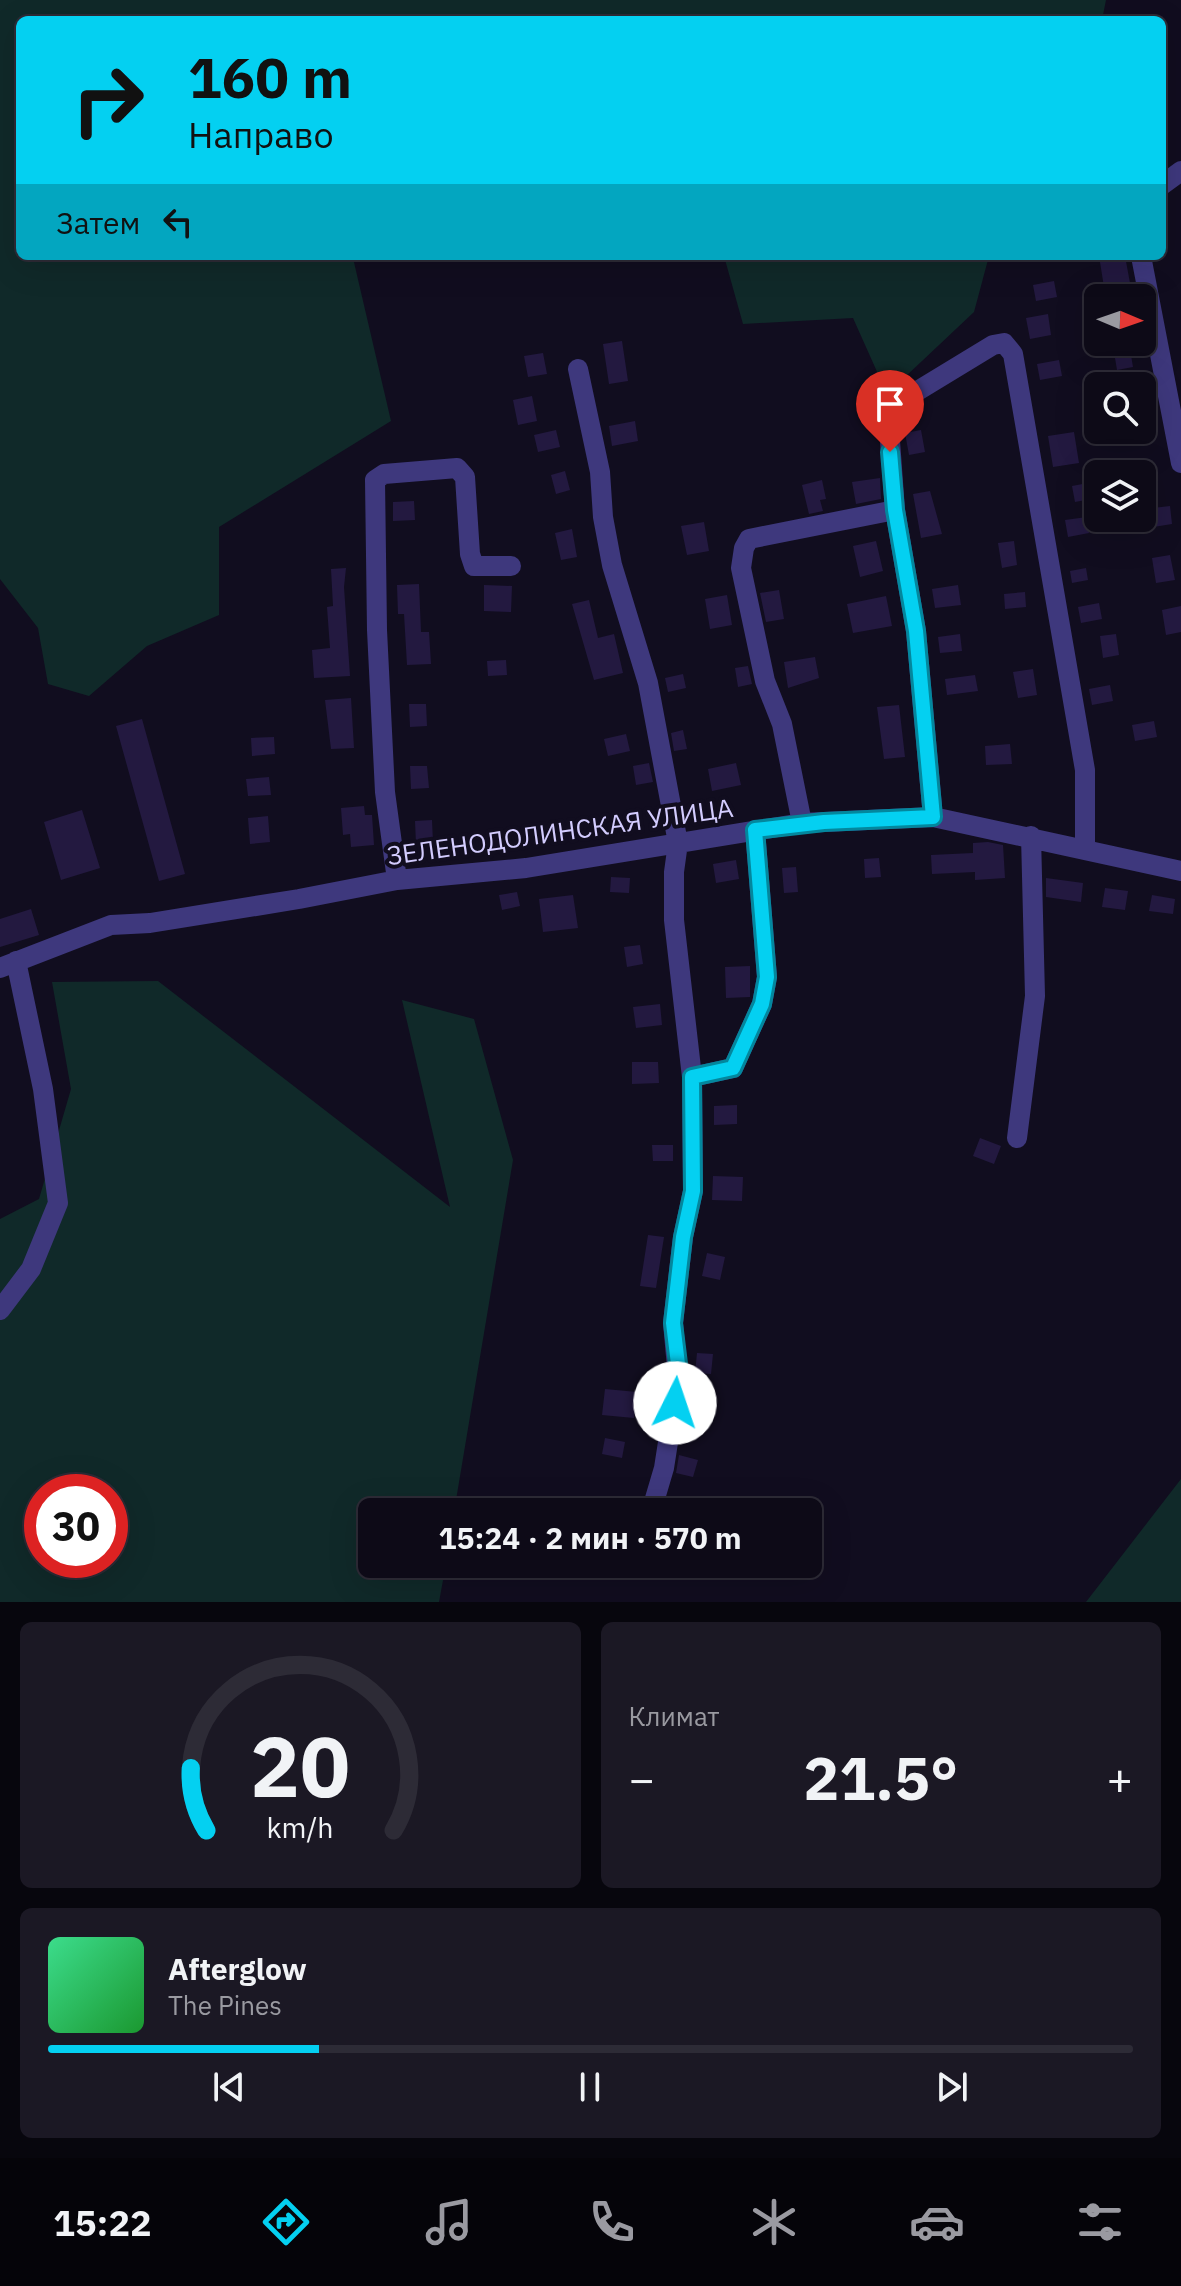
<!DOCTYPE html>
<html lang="ru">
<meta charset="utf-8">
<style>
:root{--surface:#0d0a17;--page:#1b1824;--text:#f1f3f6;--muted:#9a9aa1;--line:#2d2b36;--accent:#04d0f1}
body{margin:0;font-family:"IBM Plex Sans",sans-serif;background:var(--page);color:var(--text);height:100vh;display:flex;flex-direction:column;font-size:30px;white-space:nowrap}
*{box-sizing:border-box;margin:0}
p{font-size:26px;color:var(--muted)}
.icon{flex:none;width:44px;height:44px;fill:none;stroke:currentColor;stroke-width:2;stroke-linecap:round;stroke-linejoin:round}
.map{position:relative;height:1602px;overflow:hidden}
.details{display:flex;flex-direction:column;gap:20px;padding:20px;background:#07060d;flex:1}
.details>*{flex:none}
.guide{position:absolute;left:16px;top:16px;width:1150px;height:244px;border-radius:12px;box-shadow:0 8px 32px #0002,0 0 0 2px var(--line);background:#04d0f1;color:#111;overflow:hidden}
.needle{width:52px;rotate:92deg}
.controls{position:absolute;left:1084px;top:284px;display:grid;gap:16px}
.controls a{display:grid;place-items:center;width:72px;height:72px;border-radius:12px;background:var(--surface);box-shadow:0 8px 32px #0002,0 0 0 2px var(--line);font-size:40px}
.speed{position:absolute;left:24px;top:1474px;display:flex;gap:16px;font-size:40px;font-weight:700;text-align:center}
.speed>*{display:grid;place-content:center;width:104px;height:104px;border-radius:50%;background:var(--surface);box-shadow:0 8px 32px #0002,0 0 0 2px var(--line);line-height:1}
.speed .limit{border:12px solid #d22;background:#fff;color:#111}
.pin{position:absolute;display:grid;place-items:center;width:68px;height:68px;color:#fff;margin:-82px -34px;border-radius:50% 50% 50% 0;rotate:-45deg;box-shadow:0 0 8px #0007}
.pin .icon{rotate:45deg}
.me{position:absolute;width:88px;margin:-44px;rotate:4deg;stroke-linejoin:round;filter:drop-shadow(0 0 6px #0008)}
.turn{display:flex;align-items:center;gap:28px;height:168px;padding:0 40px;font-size:36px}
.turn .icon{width:104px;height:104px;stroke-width:2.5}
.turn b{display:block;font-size:56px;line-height:68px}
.then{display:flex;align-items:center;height:76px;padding:0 40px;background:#0003;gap:16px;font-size:30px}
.big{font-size:60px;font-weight:700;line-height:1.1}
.details .tile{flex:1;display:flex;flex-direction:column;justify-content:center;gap:12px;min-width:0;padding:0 28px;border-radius:12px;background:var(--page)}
.details .dial{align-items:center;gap:0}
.dial svg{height:208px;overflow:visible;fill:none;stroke:var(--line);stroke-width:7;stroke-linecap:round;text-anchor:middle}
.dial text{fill:var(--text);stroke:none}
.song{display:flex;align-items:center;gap:24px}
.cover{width:96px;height:96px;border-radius:12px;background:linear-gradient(135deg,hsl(150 70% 55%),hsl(130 70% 35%))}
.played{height:8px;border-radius:4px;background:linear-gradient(90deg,var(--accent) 25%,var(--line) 25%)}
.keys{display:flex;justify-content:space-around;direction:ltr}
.heat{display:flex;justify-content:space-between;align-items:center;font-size:44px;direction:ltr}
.details .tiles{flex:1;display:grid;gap:20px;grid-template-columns:1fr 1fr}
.tile:last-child{grid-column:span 2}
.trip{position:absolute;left:358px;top:1498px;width:464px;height:80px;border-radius:12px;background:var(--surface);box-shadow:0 8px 32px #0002,0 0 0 2px var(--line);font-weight:700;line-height:80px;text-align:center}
.menu{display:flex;height:128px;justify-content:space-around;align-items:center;background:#050409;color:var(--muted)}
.menu .icon{width:56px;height:56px}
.menu .selected{color:var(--accent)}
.menu b{font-size:36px;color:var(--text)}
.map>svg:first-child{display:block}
.green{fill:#102929;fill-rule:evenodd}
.building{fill:#231940}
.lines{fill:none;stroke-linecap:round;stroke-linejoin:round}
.minor{stroke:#3e387d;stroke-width:20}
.route-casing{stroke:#03879d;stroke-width:20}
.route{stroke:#04d0f1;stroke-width:14}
.labels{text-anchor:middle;stroke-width:8;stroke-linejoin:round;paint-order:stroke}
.street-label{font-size:26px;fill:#d3ccfe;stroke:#110d1f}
</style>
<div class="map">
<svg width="1181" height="1602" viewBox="0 0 1181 1602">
<rect width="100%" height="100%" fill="#110d1f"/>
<!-- green -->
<path class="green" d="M0 0H1106L1102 20H20V256H384L353 258 391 421 219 527V615L147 646 89 696 48 684 38 628 0 579Z
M724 256H989L974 312 887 394 853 318 743 324Z
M158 981 450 1207 402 1000 474 1019 513 1160 454 1512H372V1564H446L439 1602H0V1219L39 1199 71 1089 52 982ZM42 1492H110V1560H42Z
M1181 1479V1602H1086Z"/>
<!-- building -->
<path class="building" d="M1099 256H1125L1130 283 1104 287Z
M1054 281 1057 297 1036 301 1033 285Z
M1048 314 1051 335 1030 339 1026 318Z
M622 341 628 381 609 384 603 344Z
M543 353 547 374 528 377 524 356Z
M1131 355 1133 367 1117 370 1115 358Z
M1059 360 1062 376 1040 380 1037 364Z
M532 396 537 421 518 425 513 400Z
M635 421 638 441 612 446 609 426Z
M556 430 560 447 538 452 534 435Z
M921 430 925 452 909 455 905 433Z
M1074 432 1079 463 1053 467 1048 436Z
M565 471 570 490 556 494 551 475Z
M880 478 881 499 856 504 852 482Z
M822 480 826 499 820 500 823 511 809 514 802 485Z
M1093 482 1096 498 1075 502 1072 486Z
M930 491 942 534 921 538 913 494Z
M414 501 415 520 393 521V502Z
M1170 506 1172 524 1147 528 1144 509Z
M1087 517 1089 533 1068 537 1065 520Z
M704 522 709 551 687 555 681 526Z
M572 529 577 557 561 560 555 533Z
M876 541 883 571 860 577 853 546Z
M1014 541 1017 565 1002 568 998 543Z
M1170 555 1175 580 1156 583 1152 558Z
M346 568 344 587 350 676 314 678 312 650 330 648 327 607 333 606 331 569Z
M1086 568 1088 580 1072 583 1070 571Z
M419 584 421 632H429L431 664 407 665 404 614H398L397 585Z
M484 585 512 586 511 612 484 611Z
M958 585 961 605 935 608 932 589Z
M779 590 784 619 766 622 760 593Z
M1025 592 1026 607 1005 609 1004 594Z
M727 595 732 625 710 629 705 599Z
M886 596 892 626 853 633 847 604Z
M589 600 598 638 614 634 623 673 594 680 572 604Z
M1099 603 1102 619 1081 623 1078 607Z
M1181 606V632L1166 635 1162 610Z
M960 634 962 651 940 653 938 637Z
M1116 634 1119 655 1103 658 1100 636Z
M815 657 819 678 788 688 784 662Z
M506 660 507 675 488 676 487 661Z
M748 666 752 684 738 687 735 668Z
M1033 669 1037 695 1018 698 1013 672Z
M683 674 686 688 668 692 665 678Z
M975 675 978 691 947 695 945 679Z
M1110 685 1113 701 1092 705 1089 689Z
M351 698 354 748 331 749 325 700Z
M409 704H426L427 726 410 727Z
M899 705 905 757 884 759 877 707Z
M142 719 185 874 159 881 116 726Z
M1154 721 1157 737 1135 741 1132 725Z
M683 730 687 749 674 751 671 733Z
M626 734 630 751 608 756 604 739Z
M274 737 275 754 252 756 251 738Z
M1010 744 1012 764 986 765 985 746Z
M649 763 653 782 636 785 633 766Z
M736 763 741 785 712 791 708 769Z
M410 766H427L429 788 411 789Z
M269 777 271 795 248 796 246 779Z
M364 806 365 815H372L374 845 351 847 350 834 343 835 341 808Z
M82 810 100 868 61 880 44 822Z
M268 816 270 842 250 844 248 818Z
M432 820 433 843 416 844 415 821Z
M988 842 1003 845 1005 878 975 880V872L932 874 931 855 973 853V843Z
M879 858 881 877 865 878 864 859Z
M736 860 739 879 716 883 713 864Z
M796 867 798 892 784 893 782 868Z
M611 877 630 878 629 893 610 892Z
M1046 878 1083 883 1081 902 1046 897Z
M1105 888 1128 891 1125 910 1102 907Z
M517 892 520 906 502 910 499 895Z
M573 895 578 928 543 932 539 899Z
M1152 895 1175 899 1173 914 1149 911Z
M31 909 39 935 0 947V919Z
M640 945 643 964 627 967 624 947Z
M750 966V997L726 998 725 967Z
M660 1004 662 1025 636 1028 633 1007Z
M632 1062H658L659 1083 632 1084Z
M737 1105V1124L714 1125V1106Z
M980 1138 1001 1146 994 1164 973 1156Z
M652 1145H673V1161H653Z
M713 1176 743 1177 742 1201 712 1200Z
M648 1235 664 1237 656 1288 640 1286Z
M707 1253 725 1257 720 1280 702 1276Z
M697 1353 713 1354 711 1374 695 1373Z
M605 1389 637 1392 634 1418 602 1415Z
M689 1392 705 1394 703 1414 687 1412Z
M605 1438 625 1442 622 1458 602 1454Z
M679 1455 698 1460 693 1477 676 1473Z
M671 1500 700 1510 699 1512H667Z"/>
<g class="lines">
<!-- minor -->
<path class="minor" d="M1162 185 1181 171
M1141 256 1181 463
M578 369 600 472 603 517 612 565 648 683 678 843 674 872V920L692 1077 693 1191 683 1237 673 1323 678 1378 664 1468 651 1512
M933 817 916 631 895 510 889 427 896 404 993 345 1004 343 1013 354 1085 770V850
M802 823 782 724 765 681 741 568 744 548 749 539 895 510
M397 880 385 792 377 630 375 480 384 474 457 468 465 477 470 554 474 566H511
M0 968 111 925 150 923 299 899 397 880 526 868 802 823 933 817 1181 871
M692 1077 733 1068 762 1004 767 977 755 830
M1017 1138 1035 996 1031 836
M0 1310 31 1269 58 1203 43 1089 16 961"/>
</g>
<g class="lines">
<defs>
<path id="route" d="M675 1403 678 1364 673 1323 683 1237 693 1191 692 1077 733 1068 762 1004 767 977 755 830 824 822 933 817 916 631 895 510 890 452"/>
</defs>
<!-- route casing -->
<use href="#route" class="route-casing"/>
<!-- route -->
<use href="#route" class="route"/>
</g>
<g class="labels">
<!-- street labels -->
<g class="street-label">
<text transform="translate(560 832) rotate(-8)" y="9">ЗЕЛЕНОДОЛИНСКАЯ УЛИЦА</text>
</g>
</g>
</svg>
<div class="controls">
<a><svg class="needle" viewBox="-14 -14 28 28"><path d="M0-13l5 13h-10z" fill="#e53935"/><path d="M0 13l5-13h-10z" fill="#9a9aa1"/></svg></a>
<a><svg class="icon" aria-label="search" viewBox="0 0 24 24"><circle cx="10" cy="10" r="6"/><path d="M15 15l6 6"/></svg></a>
<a><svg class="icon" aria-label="layers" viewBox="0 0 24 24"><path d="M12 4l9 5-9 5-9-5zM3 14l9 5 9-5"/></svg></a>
</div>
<div class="speed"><div class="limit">30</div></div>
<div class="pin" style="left:890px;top:452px;background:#d93025"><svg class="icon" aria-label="arrive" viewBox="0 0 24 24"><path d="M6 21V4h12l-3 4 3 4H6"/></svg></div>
<svg class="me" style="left:675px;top:1403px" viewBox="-20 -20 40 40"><circle r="19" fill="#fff"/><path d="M0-13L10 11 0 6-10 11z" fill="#04d0f1"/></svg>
<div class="trip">15:24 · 2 мин · 570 m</div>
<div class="guide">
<div class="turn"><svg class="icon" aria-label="right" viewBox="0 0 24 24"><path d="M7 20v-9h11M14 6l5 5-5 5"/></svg><div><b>160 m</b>Направо</div></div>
<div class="then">Затем<svg class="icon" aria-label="left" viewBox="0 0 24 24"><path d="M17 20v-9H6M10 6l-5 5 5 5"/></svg></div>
</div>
</div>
<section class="details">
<div class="tiles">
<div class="tile dial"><svg viewBox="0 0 100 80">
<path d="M14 69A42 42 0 1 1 86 69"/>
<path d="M14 69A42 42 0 0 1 8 45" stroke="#04d0f1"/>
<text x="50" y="56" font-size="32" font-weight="700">20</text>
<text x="50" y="72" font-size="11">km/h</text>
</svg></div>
<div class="tile"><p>Климат</p>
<div class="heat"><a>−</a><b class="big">21.5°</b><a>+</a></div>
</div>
<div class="tile">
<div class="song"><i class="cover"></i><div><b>Afterglow</b><p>The Pines</p></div></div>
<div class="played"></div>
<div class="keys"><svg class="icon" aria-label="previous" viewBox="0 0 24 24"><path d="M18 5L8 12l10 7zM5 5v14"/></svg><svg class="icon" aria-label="pause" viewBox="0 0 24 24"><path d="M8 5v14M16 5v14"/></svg><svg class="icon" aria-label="next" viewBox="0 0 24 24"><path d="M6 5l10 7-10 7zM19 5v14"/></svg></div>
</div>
</div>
</section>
<nav class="menu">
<b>15:22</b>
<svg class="icon selected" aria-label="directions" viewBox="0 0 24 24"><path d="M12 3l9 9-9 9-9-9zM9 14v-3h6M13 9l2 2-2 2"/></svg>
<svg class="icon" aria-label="music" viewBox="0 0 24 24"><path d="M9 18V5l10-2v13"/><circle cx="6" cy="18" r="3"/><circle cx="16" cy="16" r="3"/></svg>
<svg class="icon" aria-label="phone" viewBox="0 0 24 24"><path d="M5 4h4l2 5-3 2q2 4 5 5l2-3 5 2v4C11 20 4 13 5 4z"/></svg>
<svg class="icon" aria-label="climate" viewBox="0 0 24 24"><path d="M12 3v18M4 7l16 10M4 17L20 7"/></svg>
<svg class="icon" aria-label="car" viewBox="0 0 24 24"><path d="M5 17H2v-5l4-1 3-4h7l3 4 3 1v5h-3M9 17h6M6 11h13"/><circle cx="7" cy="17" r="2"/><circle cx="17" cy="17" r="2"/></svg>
<svg class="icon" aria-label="filters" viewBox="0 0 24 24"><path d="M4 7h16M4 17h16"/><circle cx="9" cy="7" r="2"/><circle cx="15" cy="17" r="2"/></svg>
</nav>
